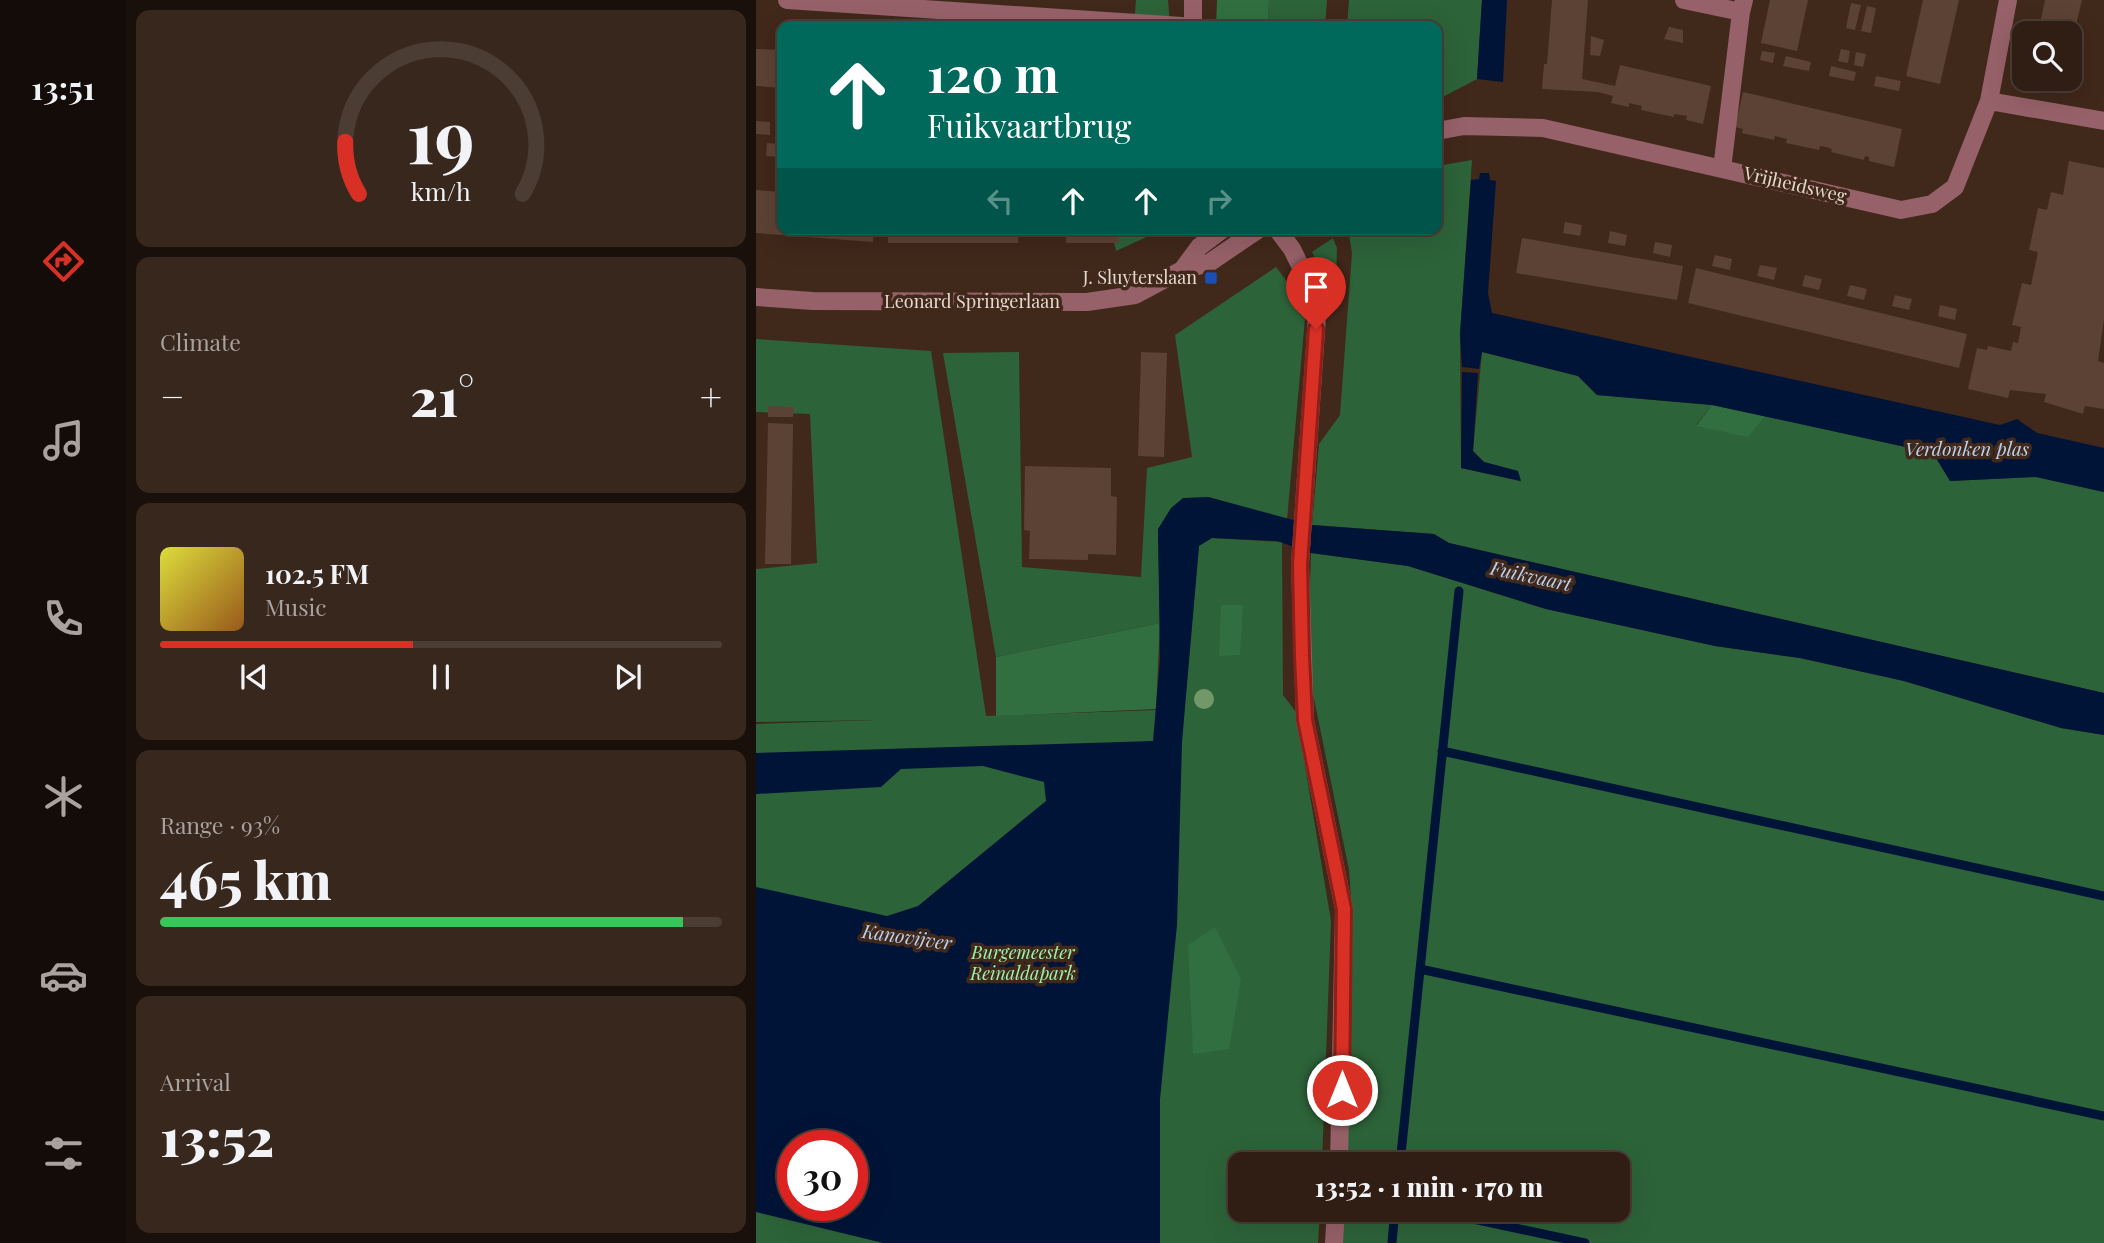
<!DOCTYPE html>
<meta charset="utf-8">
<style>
:root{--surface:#301e14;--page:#38271d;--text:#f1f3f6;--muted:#a8a2a0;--line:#4b3c34;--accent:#d93025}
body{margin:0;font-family:"Playfair Display",serif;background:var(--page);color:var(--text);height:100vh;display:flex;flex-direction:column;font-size:26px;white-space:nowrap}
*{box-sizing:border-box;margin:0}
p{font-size:23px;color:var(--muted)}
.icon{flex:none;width:38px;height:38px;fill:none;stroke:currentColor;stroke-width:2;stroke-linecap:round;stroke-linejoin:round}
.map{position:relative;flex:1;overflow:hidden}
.details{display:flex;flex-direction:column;gap:10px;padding:10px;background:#1a100b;width:630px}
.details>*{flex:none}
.banner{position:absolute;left:21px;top:21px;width:665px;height:214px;border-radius:14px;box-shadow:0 7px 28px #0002,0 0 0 2px var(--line);background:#00695c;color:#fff;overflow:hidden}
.buttons{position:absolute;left:1256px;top:21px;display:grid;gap:14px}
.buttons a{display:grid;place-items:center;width:70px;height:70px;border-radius:14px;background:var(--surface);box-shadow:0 7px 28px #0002,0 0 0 2px var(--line);font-size:35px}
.speed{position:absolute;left:21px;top:1130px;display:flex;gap:14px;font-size:35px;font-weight:700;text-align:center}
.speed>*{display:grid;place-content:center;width:91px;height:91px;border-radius:50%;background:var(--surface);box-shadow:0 7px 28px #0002,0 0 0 2px var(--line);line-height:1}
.speed .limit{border:10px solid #d22;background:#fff;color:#111}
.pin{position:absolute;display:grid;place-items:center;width:60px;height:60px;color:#fff;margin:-72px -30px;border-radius:50% 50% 50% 0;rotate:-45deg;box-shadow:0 0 7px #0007}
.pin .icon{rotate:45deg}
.me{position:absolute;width:77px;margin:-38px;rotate:0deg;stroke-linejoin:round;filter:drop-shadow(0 0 5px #0008)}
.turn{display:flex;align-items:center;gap:24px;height:147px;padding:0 35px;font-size:32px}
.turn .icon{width:91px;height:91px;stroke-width:2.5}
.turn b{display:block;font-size:49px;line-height:60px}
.lanes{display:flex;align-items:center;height:66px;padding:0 35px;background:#0003;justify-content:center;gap:35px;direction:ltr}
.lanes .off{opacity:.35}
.big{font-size:52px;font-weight:800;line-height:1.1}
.details .widget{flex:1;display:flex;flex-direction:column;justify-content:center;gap:10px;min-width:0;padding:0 24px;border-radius:14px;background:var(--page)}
.details .dial{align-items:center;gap:0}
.dial svg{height:182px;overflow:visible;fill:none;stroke:var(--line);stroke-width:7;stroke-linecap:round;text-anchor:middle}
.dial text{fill:var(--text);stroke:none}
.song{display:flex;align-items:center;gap:21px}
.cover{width:84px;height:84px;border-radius:10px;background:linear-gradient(135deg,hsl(60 70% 55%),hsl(30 70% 35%))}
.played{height:7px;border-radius:4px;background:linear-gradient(90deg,var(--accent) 45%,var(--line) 45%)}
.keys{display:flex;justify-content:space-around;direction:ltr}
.heat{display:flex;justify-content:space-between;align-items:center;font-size:38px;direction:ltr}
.charge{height:10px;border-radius:5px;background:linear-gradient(90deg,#34c759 93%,var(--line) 0)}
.trip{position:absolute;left:472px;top:1152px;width:402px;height:70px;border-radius:14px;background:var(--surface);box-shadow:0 7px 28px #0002,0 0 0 2px var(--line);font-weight:800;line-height:70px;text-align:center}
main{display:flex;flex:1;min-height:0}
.menu{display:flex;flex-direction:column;width:126px;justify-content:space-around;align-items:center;background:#130c08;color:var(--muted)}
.menu .icon{width:49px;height:49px}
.menu .active{color:var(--accent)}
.menu b{font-size:32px;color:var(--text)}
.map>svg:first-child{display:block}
.green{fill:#2d6339;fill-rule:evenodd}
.forest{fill:#316f40}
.water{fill:#001438;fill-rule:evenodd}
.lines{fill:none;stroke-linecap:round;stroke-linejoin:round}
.stream{stroke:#001438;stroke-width:9}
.building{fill:#5c4234}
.minor{stroke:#976169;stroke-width:18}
.tree{fill:#72986a}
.route-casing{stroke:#8d1f18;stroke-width:18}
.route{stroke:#d93025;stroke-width:12}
.transit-dot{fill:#1a4fb4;stroke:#40281a;stroke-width:2.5}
.labels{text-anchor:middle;stroke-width:7;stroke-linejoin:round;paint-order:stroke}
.street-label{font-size:18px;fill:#e7d7ce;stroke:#40281a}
.poi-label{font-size:18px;fill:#e7d7ce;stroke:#40281a;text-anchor:end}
.park-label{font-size:18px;font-style:italic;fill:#9bf3ac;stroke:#40281a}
.water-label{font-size:19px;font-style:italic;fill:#bad2f2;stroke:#40281a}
</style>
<main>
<nav class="menu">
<b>13:51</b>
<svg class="icon active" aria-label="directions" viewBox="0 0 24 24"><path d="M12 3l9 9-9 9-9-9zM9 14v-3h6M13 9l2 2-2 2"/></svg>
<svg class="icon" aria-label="music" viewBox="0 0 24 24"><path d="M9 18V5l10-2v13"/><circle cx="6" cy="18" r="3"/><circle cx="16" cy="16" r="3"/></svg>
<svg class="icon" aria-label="phone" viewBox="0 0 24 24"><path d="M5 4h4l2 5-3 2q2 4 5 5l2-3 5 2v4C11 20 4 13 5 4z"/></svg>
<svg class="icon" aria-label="climate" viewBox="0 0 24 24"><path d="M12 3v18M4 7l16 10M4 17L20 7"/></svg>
<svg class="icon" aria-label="car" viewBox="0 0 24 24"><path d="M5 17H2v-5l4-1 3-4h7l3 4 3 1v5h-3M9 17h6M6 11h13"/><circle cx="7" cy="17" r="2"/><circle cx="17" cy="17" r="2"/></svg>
<svg class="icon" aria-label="filters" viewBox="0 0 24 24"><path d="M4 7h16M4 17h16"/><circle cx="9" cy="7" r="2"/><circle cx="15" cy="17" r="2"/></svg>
</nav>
<section class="details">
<div class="widget dial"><svg viewBox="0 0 100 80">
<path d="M14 69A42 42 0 1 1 86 69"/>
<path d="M14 69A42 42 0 0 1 8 46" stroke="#d93025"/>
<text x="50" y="56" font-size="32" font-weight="700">19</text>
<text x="50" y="72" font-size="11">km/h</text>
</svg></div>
<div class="widget"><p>Climate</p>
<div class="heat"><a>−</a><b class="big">21°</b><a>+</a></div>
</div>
<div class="widget">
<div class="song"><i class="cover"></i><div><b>102.5 FM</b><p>Music</p></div></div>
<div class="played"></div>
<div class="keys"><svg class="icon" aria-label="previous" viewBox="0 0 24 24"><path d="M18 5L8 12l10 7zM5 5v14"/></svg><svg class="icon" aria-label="pause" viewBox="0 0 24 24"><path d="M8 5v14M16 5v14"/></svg><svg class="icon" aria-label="next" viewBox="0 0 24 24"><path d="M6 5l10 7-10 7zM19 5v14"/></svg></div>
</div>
<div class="widget"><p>Range · 93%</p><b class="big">465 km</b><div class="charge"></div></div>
<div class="widget"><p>Arrival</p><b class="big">13:52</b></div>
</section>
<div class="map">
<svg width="1348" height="1243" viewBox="0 0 1348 1243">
<rect width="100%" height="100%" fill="#40281a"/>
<!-- green -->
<path class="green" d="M380 0H412L414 26H378Z
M513 0H571L569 26H512Z
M593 0H726L721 79 681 100V26H591Z
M716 160 704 334 705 468 764 481 762 471 728 462 717 451 726 352 822 376 841 395 956 405 940 425 1009 416 1177 453 1194 481 1280 477 1348 492V693L693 543 678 534 556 525 563 444 584 415 596 253 592 229H681V166Z
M355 229H408L360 251Z
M577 238 581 248 579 310H572L571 281 556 252Z
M520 267 550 307 531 520 453 497 402 530 404 623 240 657 187 353 263 352 266 567 385 577 391 468 436 457 419 335Z
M0 339 175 351 230 716 428 709 443 545 456 538 526 542 527 695 540 712 575 921 566 1164H485V1209H564L562 1243H0V724L120 720 0 722V569L61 563 54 414 0 412ZM37 1146H96V1206H37Z
M555 553 652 566 790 609 959 646 1044 658 1148 681 1305 728 1348 735V1243H584L585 1209H863V1164H587L597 927 593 870 556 689 552 643Z"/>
<!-- forest -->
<path class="forest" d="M461 0H513L512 26H460Z
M956 405 1009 416 992 437 940 426Z
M465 605H487L484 655 463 656Z
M404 623 400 709 240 716V657Z
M459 927 485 979 473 1049 437 1054 432 945Z"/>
<!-- water -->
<path class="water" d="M726 0H751L747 82 721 79Z
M724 173H733L734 180 740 181 732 293 736 313 1244 425 1261 419 1281 433 1348 448V492L1280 477 1194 481 1177 453 956 405 841 395 822 376 726 352 723 369 706 367 704 334 715 180 723 179Z
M706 372 722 373 717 451 728 462 762 471 765 481 705 468Z
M452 497 556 525 678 534 693 543 1348 693V735L1305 728 1148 681 1044 658 959 646 790 609 652 566 555 553 521 541 456 538 443 546 426 742 421 925 404 1099V1243H127L0 1212V887L131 916 162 906 290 801 288 782 227 766 145 769 125 787 0 794V753L397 741 404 660 402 529 415 508 427 498ZM37 1146H96V1206H37Z"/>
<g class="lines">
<!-- stream -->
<path class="stream" d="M686 751 1348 896
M664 969 1348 1116
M644 1164 703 591
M671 1209 829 1243
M636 1243 639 1209"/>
</g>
<!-- building -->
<path class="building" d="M796 0H832L826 79 859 86 864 65 955 86 947 124 930 120 931 116 925 115 918 114V117L885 110 886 106 873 103V107L855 103 857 96 842 92 786 89 788 64H791Z
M1014 0H1052L1041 51 1005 43Z
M1167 0H1203L1184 84 1150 76Z
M1289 0H1326L1315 46 1314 33H1282Z
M1095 3 1105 5 1099 30 1090 28Z
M1111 6 1120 8 1115 33 1105 31Z
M913 27 927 30V43L908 39Z
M835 36 848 40 844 56 834 55Z
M0 49 26 50V88L0 86Z
M1085 49 1094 51 1092 63 1082 61Z
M1006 51 1019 53 1017 63 1004 60Z
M1100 52 1110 54 1107 67 1098 65Z
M1030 56 1055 62 1053 71 1027 66Z
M1075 66 1100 72 1098 81 1073 76Z
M1120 76 1145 81 1143 91 1118 86Z
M987 92 1146 129 1138 167 1113 161V157L1109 156 1108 160 1075 152 1076 149 1070 147 1064 146 1063 150 1030 143 1031 139 1019 136 1018 140 986 133 987 129 979 127Z
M0 121 14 122V135L0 134Z
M11 143 26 144V157L10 156Z
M1313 161 1348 168V319L1342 361 1348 363V409L1329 406 1327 414 1288 402 1290 394 1254 390 1252 398 1212 389 1221 348 1231 350 1232 346 1255 351 1257 342 1262 343 1265 327 1256 325 1266 283 1275 285 1282 252 1273 250 1282 208 1291 210 1295 192 1307 195Z
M0 190 26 192V229H118L117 242 0 233Z
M809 222 826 225 824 236 807 233Z
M132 229H263L262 243H132Z
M310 229H363V243H310Z
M854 231 871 235 869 246 852 243Z
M766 238 927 266 921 300 760 273Z
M899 242 916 245 914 257 897 253Z
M959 255 976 259 974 270 956 266Z
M1004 265 1021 268 1018 280 1001 276Z
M940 268 1211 334 1203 368 932 303Z
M1049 275 1066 279 1063 290 1046 286Z
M1094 285 1111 289 1108 300 1091 296Z
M1139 295 1156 299 1153 310 1136 306Z
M1184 305 1201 309 1199 320 1182 316Z
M385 352 411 353 408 457 382 456Z
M12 406 38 407 37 417H12Z
M12 423 37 424 35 564H9Z
M269 466 355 468V496L361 497 360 555 332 554V560L273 559 274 531 268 530Z"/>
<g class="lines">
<!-- minor -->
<path class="minor" d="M31 0 426 26
M928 0 985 12 988 0
M437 26V0
M1233 101 1348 121
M681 131 708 126 787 128 1145 210 1176 204 1199 187 1233 101 1252 0
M966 169 985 12
M521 229 536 249 562 302 544 564 549 720 588 909 583 1164
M426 270 443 247 467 229
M0 297 57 301 331 302 379 295 426 270 453 263 503 229
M578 1243 580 1209"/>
</g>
<!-- trees -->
<circle class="tree" cx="448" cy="699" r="10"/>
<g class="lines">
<defs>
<path id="route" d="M560 329 544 564 546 656 549 720 588 909 586 1090"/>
</defs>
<!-- route casing -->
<use href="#route" class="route-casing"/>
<!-- route -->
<use href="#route" class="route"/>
</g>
<!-- markers -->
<rect class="transit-dot" x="448" y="271" width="14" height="14" rx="3.5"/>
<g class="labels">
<!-- street labels -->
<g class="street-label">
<text transform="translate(1039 185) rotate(13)" y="6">Vrijheidsweg</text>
<text x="216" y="308">Leonard Springerlaan</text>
</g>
<!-- poi labels -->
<g class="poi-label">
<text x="441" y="284">J. Sluyterslaan</text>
</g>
<!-- park labels -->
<g class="park-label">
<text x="267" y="959">Burgemeester<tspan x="267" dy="21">Reinaldapark</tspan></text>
</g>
<!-- water labels -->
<g class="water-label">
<text x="1211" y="456">Verdonken plas</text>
<text transform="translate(775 576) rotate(12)" y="7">Fuikvaart</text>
<text transform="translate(151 937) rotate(8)" y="7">Kanovijver</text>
</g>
</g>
</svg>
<div class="buttons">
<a><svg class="icon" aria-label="search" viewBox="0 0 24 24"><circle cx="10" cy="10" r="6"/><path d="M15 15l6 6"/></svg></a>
</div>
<div class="speed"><div class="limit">30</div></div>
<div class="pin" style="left:560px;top:329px;background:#d93025"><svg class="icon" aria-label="arrive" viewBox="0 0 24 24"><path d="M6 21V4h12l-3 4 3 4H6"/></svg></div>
<svg class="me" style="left:586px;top:1090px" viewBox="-20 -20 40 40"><circle r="17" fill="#d93025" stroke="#fff" stroke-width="3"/><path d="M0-11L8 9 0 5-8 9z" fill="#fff"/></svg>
<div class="trip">13:52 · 1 min · 170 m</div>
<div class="banner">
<div class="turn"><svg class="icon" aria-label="ahead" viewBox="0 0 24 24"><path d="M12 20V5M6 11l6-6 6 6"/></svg><div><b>120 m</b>Fuikvaartbrug</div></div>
<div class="lanes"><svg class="icon off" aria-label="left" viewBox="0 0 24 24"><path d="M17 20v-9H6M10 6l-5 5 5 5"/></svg><svg class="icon" aria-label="ahead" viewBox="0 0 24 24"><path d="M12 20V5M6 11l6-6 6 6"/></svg><svg class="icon" aria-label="ahead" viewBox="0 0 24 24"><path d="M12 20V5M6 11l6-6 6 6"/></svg><svg class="icon off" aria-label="right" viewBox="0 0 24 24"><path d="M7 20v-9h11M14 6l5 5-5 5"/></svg></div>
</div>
</div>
</main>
